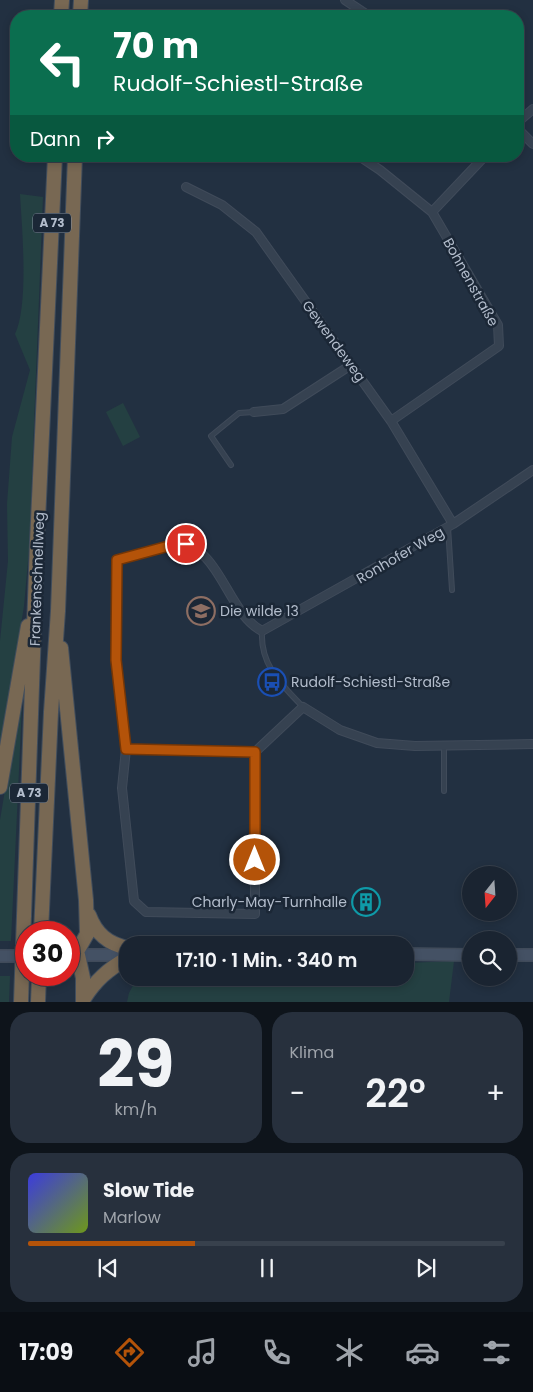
<!DOCTYPE html>
<html lang="de">
<meta charset="utf-8">
<style>
:root{--surface:#1a2431;--page:#27303d;--text:#f1f3f6;--muted:#9fa4ab;--line:#38414d;--accent:#b45309}
body{margin:0;font-family:Poppins,sans-serif;background:var(--page);color:var(--text);height:100vh;display:flex;flex-direction:column;font-size:19px;white-space:nowrap}
*{box-sizing:border-box;margin:0}
p{font-size:16px;color:var(--muted)}
.icon{flex:none;width:28px;height:28px;fill:none;stroke:currentColor;stroke-width:2;stroke-linecap:round;stroke-linejoin:round}
.map{position:relative;height:1002px;overflow:hidden}
.sheet{display:flex;flex-direction:column;gap:10px;padding:10px;background:#0e141b;flex:1}
.sheet>*{flex:none}
.top-card{position:absolute;left:10px;top:10px;width:514px;height:152px;border-radius:20px;box-shadow:0 2px 8px #0003,0 0 0 1px var(--line);background:#0b6e4f;color:#fff;overflow:hidden}
.needle{width:32px;rotate:197deg}
.tools{position:absolute;left:462px;top:866px;display:grid;gap:10px}
.tools a{display:grid;place-items:center;width:55px;height:55px;border-radius:50%;background:var(--surface);box-shadow:0 2px 8px #0003,0 0 0 1px var(--line);font-size:25px}
.speed{position:absolute;left:15px;top:921px;display:flex;gap:10px;font-size:25px;font-weight:700;text-align:center}
.speed>*{display:grid;place-content:center;width:65px;height:65px;border-radius:50%;background:var(--surface);box-shadow:0 2px 8px #0003,0 0 0 1px var(--line);line-height:1}
.speed .limit{border:8px solid #d22;background:#fff;color:#111}
.pin{position:absolute;display:grid;place-items:center;width:42px;height:42px;color:#fff;margin:-21px;border:2px solid #fff;border-radius:50%;box-shadow:0 1px 5px #0007}
.me{position:absolute;width:55px;margin:-28px;rotate:0deg;stroke-linejoin:round;filter:drop-shadow(0 0 4px #0008)}
.turn{display:flex;align-items:center;gap:18px;height:105px;padding:0 20px;font-size:22px}
.turn .icon{width:65px;height:65px;stroke-width:2.5}
.turn b{display:block;font-size:35px;line-height:42px}
.then{display:flex;align-items:center;height:48px;padding:0 20px;background:#0003;gap:10px;font-size:19px}
.big{font-size:38px;font-weight:600;line-height:1.1}
.sheet .widget{flex:1;display:flex;flex-direction:column;justify-content:center;gap:8px;min-width:0;padding:0 18px;border-radius:20px;background:var(--page)}
.sheet .dial{align-items:center;gap:0}
.dial b{font-size:65px;line-height:1}
.song{display:flex;align-items:center;gap:15px}
.cover{width:60px;height:60px;border-radius:8px;background:linear-gradient(135deg,hsl(240 70% 55%),hsl(80 70% 35%))}
.played{height:5px;border-radius:2px;background:linear-gradient(90deg,var(--accent) 35%,var(--line) 35%)}
.keys{display:flex;justify-content:space-around;direction:ltr}
.heat{display:flex;justify-content:space-between;align-items:center;font-size:28px;direction:ltr}
.sheet .tiles{flex:1;display:grid;gap:10px;grid-template-columns:1fr 1fr}
.widget:last-child{grid-column:span 2}
.trip{position:absolute;left:119px;top:936px;width:295px;height:50px;border-radius:20px;background:var(--surface);box-shadow:0 2px 8px #0003,0 0 0 1px var(--line);font-weight:600;line-height:50px;text-align:center}
.menu{display:flex;height:80px;justify-content:space-around;align-items:center;background:#0a0e14;color:var(--muted)}
.menu .icon{width:35px;height:35px}
.menu .on{color:var(--accent)}
.menu b{font-size:22px;color:var(--text)}
.map>svg:first-child{display:block}
.green{fill:#244042}
.lines{fill:none;stroke-linecap:round;stroke-linejoin:round}
.service-casing{stroke:#404b5a;stroke-width:6}
.minor-casing{stroke:#404b5a;stroke-width:10}
.secondary-casing{stroke:#404b5a;stroke-width:14}
.motorway-casing{stroke:#414d5c;stroke-width:16}
.service{stroke:#364251;stroke-width:4}
.minor{stroke:#364251;stroke-width:8}
.secondary{stroke:#445164;stroke-width:11}
.motorway{stroke:#786853;stroke-width:14}
.secondary-bridge-casing{stroke:#404b5a;stroke-width:14;stroke-linecap:butt}
.secondary-bridge{stroke:#445164;stroke-width:11}
.route-casing{stroke:#753606;stroke-width:12}
.route{stroke:#b45309;stroke-width:9}
.labels{text-anchor:middle;stroke-width:5;stroke-linejoin:round;paint-order:stroke}
.shield{fill:#1b2736;stroke:#85909f;stroke-width:1}
.shield-label{font-size:12px;font-weight:bold;fill:#b3bdcc}
.street-label{font-size:14px;fill:#b3bdcc;stroke:#1b2736}
.poi-label{font-size:14px;fill:#b3bdcc;stroke:#1b2736;text-anchor:start}
</style>
<div class="map">
<svg width="533" height="1002" viewBox="0 0 533 1002">
<rect width="100%" height="100%" fill="#223041"/>
<!-- green -->
<path class="green" d="M20 194 43 197 29 550 24 606 0 756V641L8 561 7 504 12 437 30 370 15 334C29 305 22 228 20 194Z
M123 403 140 437 123 446 106 412Z
M19 706H22L11 941H0V820Z
M454 961 449 1002H127L129 993 137 978H405V963Z
M0 976H10L9 1002H0Z"/>
<g class="lines">
<defs>
<path id="service" d="M231 465 211 436 239 413 254 412
M448 527 452 590
M262 631C260 665 281 684 303 707
M444 746V791"/>
<path id="minor" d="M345 0 369 16
M518 122 533 109
M518 129 533 144
M359 156 380 170 432 212 498 325 499 346 391 421
M186 187 222 205 256 232 391 421 453 524
M432 212 485 156
M254 412 283 409 351 365
M126 749 255 752 303 707 340 730 377 743 415 746 533 744
M255 752V914L146 912 134 901 122 788 126 749 116 660 117 560 176 544C220 544 226 612 262 631L453 524 533 470"/>
<path id="secondary" d="M405 954 471 955
M70 955H128
M509 955H533"/>
<path id="motorway" d="M61 16 62 0
M80 16 81 0
M61 648 86 900 87 934 75 955
M0 787 28 626
M89 915C96 934 108 944 128 948
M41 932 51 712 58 611 75 156
M78 955 83 978V1001
M83 1000C95 981 108 969 128 958
M21 1002 37 542 55 156
M38 1002 39 975"/>
</defs>
<!-- service casing -->
<use href="#service" class="service-casing"/>
<!-- minor casing -->
<use href="#minor" class="minor-casing"/>
<!-- secondary casing -->
<use href="#secondary" class="secondary-casing"/>
<!-- motorway casing -->
<use href="#motorway" class="motorway-casing"/>
<!-- service -->
<use href="#service" class="service"/>
<!-- minor -->
<use href="#minor" class="minor"/>
<!-- secondary -->
<use href="#secondary" class="secondary"/>
<!-- motorway -->
<use href="#motorway" class="motorway"/>
<defs>
<path id="secondary-bridge" d="M0 956H26"/>
</defs>
<!-- secondary-bridge casing -->
<use href="#secondary-bridge" class="secondary-bridge-casing"/>
<!-- secondary-bridge -->
<use href="#secondary-bridge" class="secondary-bridge"/>
</g>
<g class="lines">
<defs>
<path id="route" d="M186 544H176L117 560 116 660 126 749 255 752V860"/>
</defs>
<!-- route casing -->
<use href="#route" class="route-casing"/>
<!-- route -->
<use href="#route" class="route"/>
</g>
<!-- icons -->
<defs>
<symbol id="school-ring" viewBox="-11 -11 22 22"><circle r="9.5" fill="#1b2736" stroke="#8d6e63" stroke-width="1.5"/><path d="M0-5L7-2L0 1L-7-2ZM-4 1L0 2.5L4 1V4Q0 6-4 4Z" fill="#8d6e63"/></symbol>
<symbol id="bus-ring" viewBox="-11 -11 22 22"><circle r="9.5" fill="#1b2736" stroke="#1a4fb4" stroke-width="1.5"/><path d="M-5-6H5V4H4V6H2V4H-2V6H-4V4H-5ZM-3.5-4V0h7V-4ZM-3.5 1.2v1.5H-2V1.2ZM2 1.2v1.5H3.5V1.2Z" fill="#1a4fb4"/></symbol>
<symbol id="building-ring" viewBox="-11 -11 22 22"><circle r="9.5" fill="#1b2736" stroke="#0f9aa8" stroke-width="1.5"/><path d="M-4-6H4V6H1V3H-1V6H-4ZM-2.5-4.3h1.7v1.8h-1.7ZM.8-4.3h1.7v1.8H.8ZM-2.5-1h1.7V.8h-1.7ZM.8-1h1.7V.8H.8Z" fill="#0f9aa8"/></symbol>
</defs>
<g fill-rule="evenodd">
<use href="#school-ring" x="185" y="595" width="32" height="32"/>
<use href="#bus-ring" x="256" y="666" width="32" height="32"/>
<use href="#building-ring" x="350" y="886" width="32" height="32"/>
</g>
<g class="labels">
<!-- shield labels -->
<g class="shield">
<rect x="33" y="213.5" width="38" height="19" rx="4"/>
<rect x="10" y="783.5" width="38" height="19" rx="4"/>
</g>
<g class="shield-label">
<text x="52" y="227">A 73</text>
<text x="29" y="797">A 73</text>
</g>
<!-- street labels -->
<g class="street-label">
<text transform="translate(471 282) rotate(61)" y="5">Bohnenstraße</text>
<text transform="translate(334 341) rotate(54)" y="5">Gewendeweg</text>
<text transform="translate(400 555) rotate(-30)" y="5">Ronhofer Weg</text>
<text transform="translate(37 579) rotate(-88)" y="5">Frankenschnellweg</text>
</g>
<!-- poi labels -->
<g class="poi-label">
<text x="220" y="616">Die wilde 13</text>
<text x="291" y="687">Rudolf-Schiestl-Straße</text>
<text x="347" y="907" text-anchor="end">Charly-May-Turnhalle</text>
</g>
</g>
</svg>
<div class="tools">
<a><svg class="needle" viewBox="-14 -14 28 28"><path d="M0-13l5 13h-10z" fill="#e53935"/><path d="M0 13l5-13h-10z" fill="#9fa4ab"/></svg></a>
<a><svg class="icon" aria-label="search" viewBox="0 0 24 24"><circle cx="10" cy="10" r="6"/><path d="M15 15l6 6"/></svg></a>
</div>
<div class="speed"><div class="limit">30</div></div>
<div class="pin" style="left:186px;top:544px;background:#d93025"><svg class="icon" aria-label="arrive" viewBox="0 0 24 24"><path d="M6 21V4h12l-3 4 3 4H6"/></svg></div>
<svg class="me" style="left:255px;top:860px" viewBox="-20 -20 40 40"><circle r="17" fill="#b45309" stroke="#fff" stroke-width="3"/><path d="M0-11L8 9 0 5-8 9z" fill="#fff"/></svg>
<div class="trip">17:10 · 1 Min. · 340 m</div>
<div class="top-card">
<div class="turn"><svg class="icon" aria-label="left" viewBox="0 0 24 24"><path d="M17 20v-9H6M10 6l-5 5 5 5"/></svg><div><b>70 m</b>Rudolf-Schiestl-Straße</div></div>
<div class="then">Dann<svg class="icon" aria-label="right" viewBox="0 0 24 24"><path d="M7 20v-9h11M14 6l5 5-5 5"/></svg></div>
</div>
</div>
<section class="sheet">
<div class="tiles">
<div class="widget dial"><b>29</b><p>km/h</p></div>
<div class="widget"><p>Klima</p>
<div class="heat"><a>−</a><b class="big">22°</b><a>+</a></div>
</div>
<div class="widget">
<div class="song"><i class="cover"></i><div><b>Slow Tide</b><p>Marlow</p></div></div>
<div class="played"></div>
<div class="keys"><svg class="icon" aria-label="previous" viewBox="0 0 24 24"><path d="M18 5L8 12l10 7zM5 5v14"/></svg><svg class="icon" aria-label="pause" viewBox="0 0 24 24"><path d="M8 5v14M16 5v14"/></svg><svg class="icon" aria-label="next" viewBox="0 0 24 24"><path d="M6 5l10 7-10 7zM19 5v14"/></svg></div>
</div>
</div>
</section>
<nav class="menu">
<b>17:09</b>
<svg class="icon on" aria-label="directions" viewBox="0 0 24 24"><path d="M12 3l9 9-9 9-9-9zM9 14v-3h6M13 9l2 2-2 2"/></svg>
<svg class="icon" aria-label="music" viewBox="0 0 24 24"><path d="M9 18V5l10-2v13"/><circle cx="6" cy="18" r="3"/><circle cx="16" cy="16" r="3"/></svg>
<svg class="icon" aria-label="phone" viewBox="0 0 24 24"><path d="M5 4h4l2 5-3 2q2 4 5 5l2-3 5 2v4C11 20 4 13 5 4z"/></svg>
<svg class="icon" aria-label="climate" viewBox="0 0 24 24"><path d="M12 3v18M4 7l16 10M4 17L20 7"/></svg>
<svg class="icon" aria-label="car" viewBox="0 0 24 24"><path d="M5 17H2v-5l4-1 3-4h7l3 4 3 1v5h-3M9 17h6M6 11h13"/><circle cx="7" cy="17" r="2"/><circle cx="17" cy="17" r="2"/></svg>
<svg class="icon" aria-label="filters" viewBox="0 0 24 24"><path d="M4 7h16M4 17h16"/><circle cx="9" cy="7" r="2"/><circle cx="15" cy="17" r="2"/></svg>
</nav>
